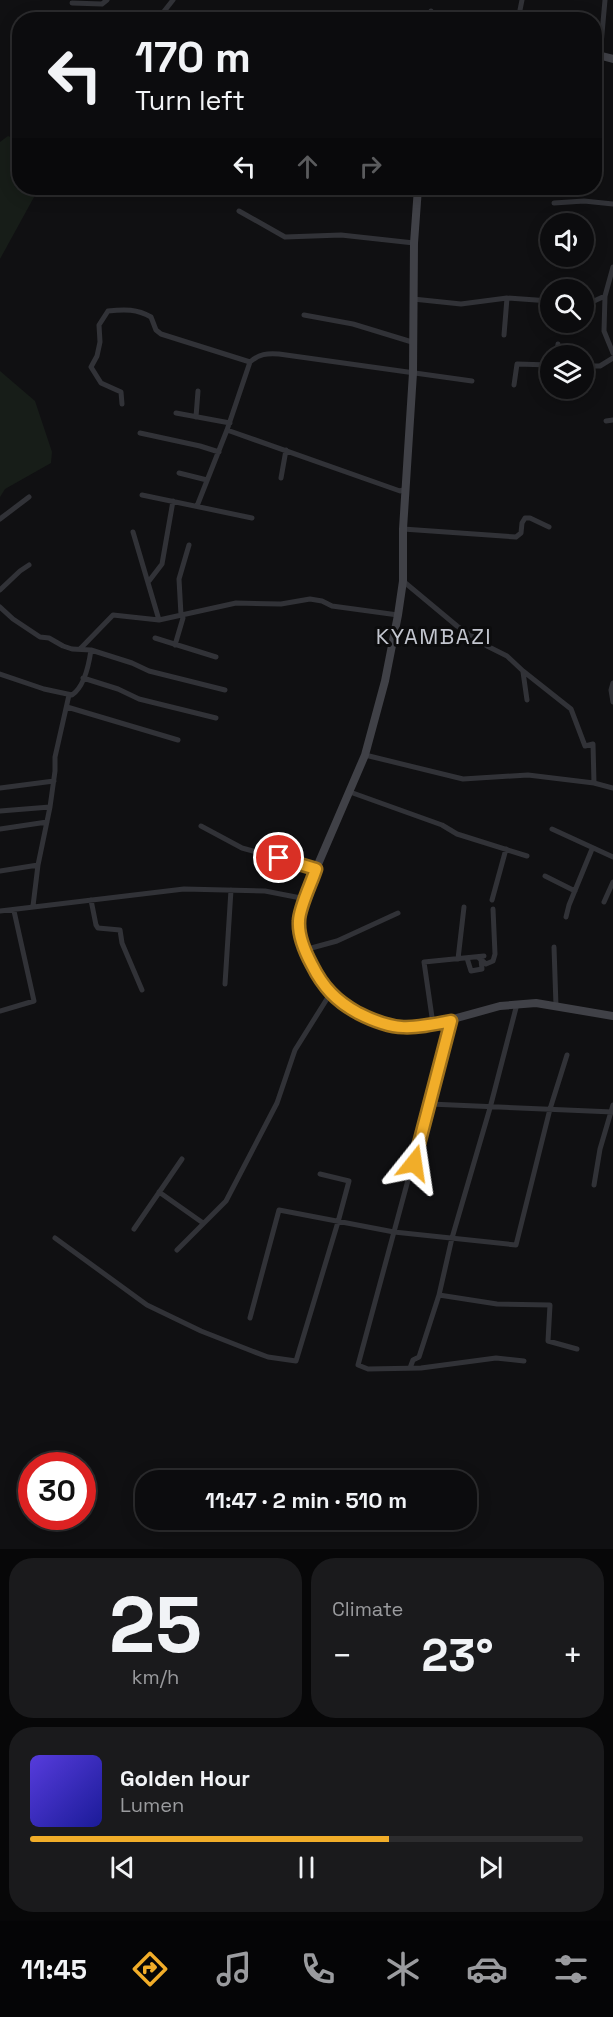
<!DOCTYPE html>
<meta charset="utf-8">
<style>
:root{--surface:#0c0c0e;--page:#1a1a1c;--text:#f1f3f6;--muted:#9a9b9e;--line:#2c2c2e;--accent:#f1ad29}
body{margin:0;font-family:"Space Grotesk",sans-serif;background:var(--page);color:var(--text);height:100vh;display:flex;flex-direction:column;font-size:22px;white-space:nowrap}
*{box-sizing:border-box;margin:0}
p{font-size:20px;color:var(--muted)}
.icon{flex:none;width:33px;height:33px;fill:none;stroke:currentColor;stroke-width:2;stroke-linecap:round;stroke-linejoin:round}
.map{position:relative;height:1549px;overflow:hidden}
.drawer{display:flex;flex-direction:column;gap:9px;padding:9px;background:#070708;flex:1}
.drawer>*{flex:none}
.top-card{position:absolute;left:12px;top:12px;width:590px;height:183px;border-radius:24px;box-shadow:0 3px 15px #0003,0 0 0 2px var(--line);background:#0c0c0e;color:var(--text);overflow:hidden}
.fabs{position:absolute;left:540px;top:213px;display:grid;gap:12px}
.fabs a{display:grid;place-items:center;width:54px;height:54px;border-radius:50%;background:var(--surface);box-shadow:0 3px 15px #0003,0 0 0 2px var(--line);font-size:30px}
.speed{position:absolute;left:18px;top:1452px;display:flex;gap:12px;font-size:30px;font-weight:700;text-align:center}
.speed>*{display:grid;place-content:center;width:78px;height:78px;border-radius:50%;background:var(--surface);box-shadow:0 3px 15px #0003,0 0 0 2px var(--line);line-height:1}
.speed .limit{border:9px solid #d22;background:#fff;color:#111}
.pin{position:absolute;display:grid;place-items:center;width:51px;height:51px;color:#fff;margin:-26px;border:3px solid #fff;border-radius:50%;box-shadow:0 2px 6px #0007}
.me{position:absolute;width:66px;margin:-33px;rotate:15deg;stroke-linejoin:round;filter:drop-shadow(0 0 4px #0008)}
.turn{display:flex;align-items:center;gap:21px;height:126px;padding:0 24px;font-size:27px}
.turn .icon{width:78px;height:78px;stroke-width:2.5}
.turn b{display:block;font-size:42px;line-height:51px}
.lanes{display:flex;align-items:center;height:57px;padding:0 24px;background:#0003;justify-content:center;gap:30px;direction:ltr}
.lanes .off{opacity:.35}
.big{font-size:45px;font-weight:700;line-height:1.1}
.drawer .tile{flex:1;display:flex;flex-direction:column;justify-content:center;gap:9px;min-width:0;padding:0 21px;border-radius:24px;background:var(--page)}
.drawer .dial{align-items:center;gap:0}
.dial b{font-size:78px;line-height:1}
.song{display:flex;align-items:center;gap:18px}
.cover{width:72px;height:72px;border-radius:9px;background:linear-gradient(135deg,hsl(250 70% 55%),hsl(240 70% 35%))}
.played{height:6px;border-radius:3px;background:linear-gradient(90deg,var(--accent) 65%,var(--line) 65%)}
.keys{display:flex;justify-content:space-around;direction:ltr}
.heat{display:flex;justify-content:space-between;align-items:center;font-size:33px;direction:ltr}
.drawer .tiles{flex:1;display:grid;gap:9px;grid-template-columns:1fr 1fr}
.tile:last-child{grid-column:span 2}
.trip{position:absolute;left:135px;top:1470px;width:342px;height:60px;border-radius:24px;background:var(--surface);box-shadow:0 3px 15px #0003,0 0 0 2px var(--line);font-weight:700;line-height:60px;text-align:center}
.tabs{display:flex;height:96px;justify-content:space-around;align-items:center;background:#050506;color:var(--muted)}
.tabs .icon{width:42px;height:42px}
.tabs .selected{color:var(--accent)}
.tabs b{font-size:27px;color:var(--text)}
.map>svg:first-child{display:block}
.green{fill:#171d18}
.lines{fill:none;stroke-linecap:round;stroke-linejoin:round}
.street{stroke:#313237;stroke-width:5}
.secondary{stroke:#404147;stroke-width:8}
.route-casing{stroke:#9d701b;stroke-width:15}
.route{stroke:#f1ad29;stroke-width:10}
.labels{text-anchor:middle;stroke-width:6;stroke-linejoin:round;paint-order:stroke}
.quarter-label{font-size:22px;letter-spacing:1.5px;fill:#c3c6cf;stroke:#0c0c0d}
</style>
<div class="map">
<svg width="613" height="1549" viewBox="0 0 613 1549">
<rect width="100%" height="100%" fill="#101012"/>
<!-- green -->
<path class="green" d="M8 136 18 140 19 143 20 188H39L0 259V142Z
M0 371 35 401 52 452 51 463 5 489 0 497Z"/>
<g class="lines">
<!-- street -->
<path class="street" d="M72 3 102 4 107 0
M431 11V20
M158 19 173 0
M518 20 522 0
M600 56 605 0
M554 203 584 201 613 204
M239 211 285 237 341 235 414 243
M613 267 605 296 604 331 613 353
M413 299 461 304 507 298 550 301
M584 303 594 301 605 296
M304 315 353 324 412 342
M504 335 507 298
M557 356 558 344
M584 366H600L613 358
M514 385 517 364 550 365
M122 404 121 392 101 383 91 367 97 356 100 342 99 325 108 311C125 309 137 309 151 317L156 330 161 334 250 362
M176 413 230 423
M196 417 198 391
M606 421 613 420
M227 430 400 491 405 489
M140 433 200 446 219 452
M179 473 207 480
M281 478 286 450
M142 495 252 518
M197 506 227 430 250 362C259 354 267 353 279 354L472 381
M0 519 29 497
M403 529 516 537 521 533 522 523 525 518H530L549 527
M133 532 159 620
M149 581 162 564 173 501
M403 581 457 626 487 646 507 656 523 671 571 709 585 746 593 744 594 783
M0 590 20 571 29 565
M0 607 13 619 40 637 49 638 63 646 72 649 91 650 132 663 149 671 225 690
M155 638 216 657
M175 645 183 618 181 615 179 579 189 545
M80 649 113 615 159 620 236 603 281 604 310 599 322 601 332 606 398 615
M523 672 527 700
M0 674 44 689 72 695C84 687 89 664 91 650
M83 678 118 689 139 699 216 718
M613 683 611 690 613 702
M67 707 178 740
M365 755 463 779 528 775 594 783 613 788
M0 788 54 781
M350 792 442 825 457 834 527 856
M0 811 50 807
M201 826 242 848 316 869
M0 829 47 822
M552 829 613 857
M0 871 38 865
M545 876 575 891
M91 900 96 925 98 928 120 930 122 943 142 990
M492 900 506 849
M604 902 613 882
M33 906 38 865 50 807 55 771V757L69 695
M0 911 184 889 265 891 306 899
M566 917 569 905 592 849
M554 947 556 1006
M304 950 337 941 398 913
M467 958 471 971 482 969 481 960 478 957 486 964 493 961 495 954 493 909
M458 959 464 907
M225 984 231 890
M0 1011 34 1001 14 911
M451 1021 358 1365 368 1369 421 1368 496 1358 524 1361
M433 1024 424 962 484 956
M430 1104 613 1112
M594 1185 600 1149 613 1105
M159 1192 203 1223
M134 1229 182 1159
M55 1238 147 1305 201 1331 252 1351 268 1357 296 1361 338 1222 349 1181 320 1174
M177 1250 226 1201 277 1103 295 1050 330 994
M439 1295 497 1304 550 1305 548 1341 577 1349
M250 1318 279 1210 394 1232 516 1245 550 1109 567 1055
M410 1368 413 1360 419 1357 439 1295 452 1238 490 1108 517 1004"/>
<!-- secondary -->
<path class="secondary" d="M594 54 613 59
M418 188 414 243 413 373 403 529V581L398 615 385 681 365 755 316 869 299 921 304 950 319 978 330 994 341 1004 382 1024 399 1027H424L500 1006 536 1003 613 1016"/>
</g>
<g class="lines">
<defs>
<path id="route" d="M279 858 316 869C312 882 299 908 299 921 298 936 305 952 312 965 323 987 336 1001 358 1013 395 1032 411 1029 451 1021L414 1163"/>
</defs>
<!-- route casing -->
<use href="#route" class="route-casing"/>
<!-- route -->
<use href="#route" class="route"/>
</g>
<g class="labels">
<!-- quarter labels -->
<g class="quarter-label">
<text x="434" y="644">KYAMBAZI</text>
</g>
</g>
</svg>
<div class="fabs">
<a><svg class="icon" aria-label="sound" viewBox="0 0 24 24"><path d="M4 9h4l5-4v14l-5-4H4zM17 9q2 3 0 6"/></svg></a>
<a><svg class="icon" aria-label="search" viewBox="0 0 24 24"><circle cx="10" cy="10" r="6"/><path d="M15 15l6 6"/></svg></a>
<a><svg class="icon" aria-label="layers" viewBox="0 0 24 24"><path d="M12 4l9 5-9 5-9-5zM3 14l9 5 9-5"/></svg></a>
</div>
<div class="speed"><div class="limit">30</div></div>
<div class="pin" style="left:279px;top:858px;background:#d93025"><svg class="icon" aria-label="arrive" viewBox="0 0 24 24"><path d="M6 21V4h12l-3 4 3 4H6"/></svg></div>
<svg class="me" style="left:414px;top:1163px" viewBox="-20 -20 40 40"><path d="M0-17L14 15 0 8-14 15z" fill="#f1ad29" stroke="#fff" stroke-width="4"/></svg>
<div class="trip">11:47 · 2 min · 510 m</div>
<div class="top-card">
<div class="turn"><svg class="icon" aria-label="left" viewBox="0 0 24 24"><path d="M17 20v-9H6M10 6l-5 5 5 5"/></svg><div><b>170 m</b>Turn left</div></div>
<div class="lanes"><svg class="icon" aria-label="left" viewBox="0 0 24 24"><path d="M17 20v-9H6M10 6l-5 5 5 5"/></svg><svg class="icon off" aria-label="ahead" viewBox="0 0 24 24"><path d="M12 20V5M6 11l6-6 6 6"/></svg><svg class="icon off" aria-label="right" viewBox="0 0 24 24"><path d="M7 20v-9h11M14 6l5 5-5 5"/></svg></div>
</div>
</div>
<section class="drawer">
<div class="tiles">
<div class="tile dial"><b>25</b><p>km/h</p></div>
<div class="tile"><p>Climate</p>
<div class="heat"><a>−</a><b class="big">23°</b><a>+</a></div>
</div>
<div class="tile">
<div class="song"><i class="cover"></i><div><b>Golden Hour</b><p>Lumen</p></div></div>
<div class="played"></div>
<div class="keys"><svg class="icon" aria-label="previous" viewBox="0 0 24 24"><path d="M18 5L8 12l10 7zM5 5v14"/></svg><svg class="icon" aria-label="pause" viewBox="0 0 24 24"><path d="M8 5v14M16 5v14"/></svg><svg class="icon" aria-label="next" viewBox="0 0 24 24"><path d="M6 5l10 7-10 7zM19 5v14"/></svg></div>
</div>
</div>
</section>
<nav class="tabs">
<b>11:45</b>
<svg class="icon selected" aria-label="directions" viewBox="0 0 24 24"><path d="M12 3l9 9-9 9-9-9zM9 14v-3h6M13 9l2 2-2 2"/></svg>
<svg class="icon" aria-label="music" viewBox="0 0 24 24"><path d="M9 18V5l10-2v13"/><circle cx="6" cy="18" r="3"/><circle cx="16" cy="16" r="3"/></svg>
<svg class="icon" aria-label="phone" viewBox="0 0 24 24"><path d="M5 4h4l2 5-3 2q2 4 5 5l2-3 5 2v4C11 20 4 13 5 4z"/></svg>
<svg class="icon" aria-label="climate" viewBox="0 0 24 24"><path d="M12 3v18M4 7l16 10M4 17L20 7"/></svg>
<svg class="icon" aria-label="car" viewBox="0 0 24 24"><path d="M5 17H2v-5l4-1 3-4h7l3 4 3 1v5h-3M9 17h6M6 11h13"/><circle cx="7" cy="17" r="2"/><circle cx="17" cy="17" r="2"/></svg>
<svg class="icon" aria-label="filters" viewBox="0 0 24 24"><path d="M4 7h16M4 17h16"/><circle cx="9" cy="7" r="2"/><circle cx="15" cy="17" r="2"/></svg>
</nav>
